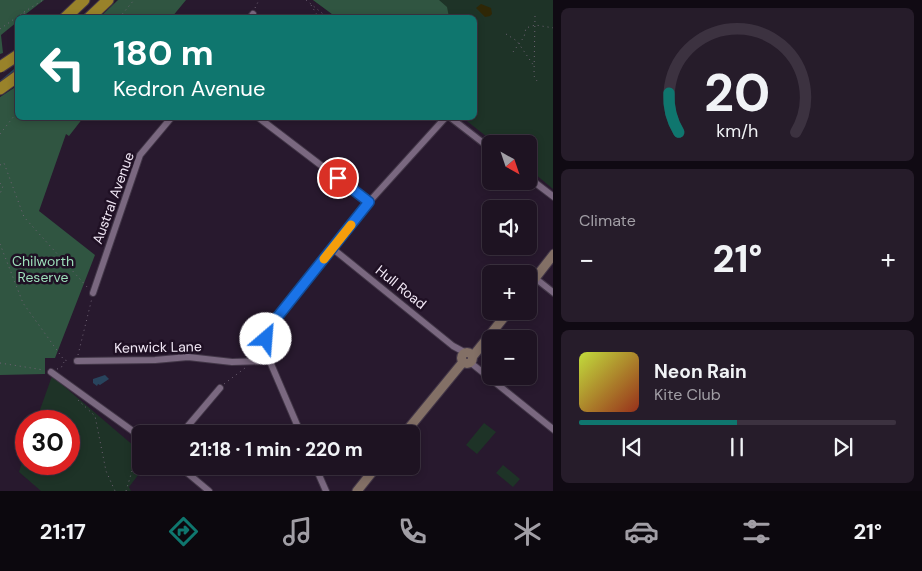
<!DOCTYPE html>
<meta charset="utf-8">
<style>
:root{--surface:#1e1322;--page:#261c2a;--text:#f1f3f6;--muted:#a19ea5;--line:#3c3240;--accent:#0f766e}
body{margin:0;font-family:"DM Sans",sans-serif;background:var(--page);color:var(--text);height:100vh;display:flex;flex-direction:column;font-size:19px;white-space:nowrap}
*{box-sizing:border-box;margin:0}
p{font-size:16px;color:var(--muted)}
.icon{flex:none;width:28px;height:28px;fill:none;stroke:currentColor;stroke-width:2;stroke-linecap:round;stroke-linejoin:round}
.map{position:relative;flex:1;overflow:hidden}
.details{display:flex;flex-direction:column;gap:8px;padding:8px;background:#100a13;width:369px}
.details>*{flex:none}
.banner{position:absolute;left:15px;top:15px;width:462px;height:105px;border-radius:8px;box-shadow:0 2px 8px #0003,0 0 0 1px var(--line);background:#0f766e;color:#fff;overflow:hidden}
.needle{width:32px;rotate:140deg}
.buttons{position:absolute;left:482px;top:135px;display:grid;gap:10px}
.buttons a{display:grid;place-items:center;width:55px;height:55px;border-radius:8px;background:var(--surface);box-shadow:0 2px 8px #0003,0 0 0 1px var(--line);font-size:25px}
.speed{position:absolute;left:15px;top:410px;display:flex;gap:10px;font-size:25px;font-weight:700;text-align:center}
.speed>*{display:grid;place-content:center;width:65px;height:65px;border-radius:50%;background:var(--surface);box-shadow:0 2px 8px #0003,0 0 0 1px var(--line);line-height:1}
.speed .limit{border:8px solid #d22;background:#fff;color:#111}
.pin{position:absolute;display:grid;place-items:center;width:42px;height:42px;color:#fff;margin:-21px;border:2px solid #fff;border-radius:50%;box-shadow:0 1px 5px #0007}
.me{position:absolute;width:55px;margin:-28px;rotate:27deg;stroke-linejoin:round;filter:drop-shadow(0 0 4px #0008)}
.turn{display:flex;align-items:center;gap:18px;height:105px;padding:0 15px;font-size:22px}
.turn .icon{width:65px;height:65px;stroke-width:2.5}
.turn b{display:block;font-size:35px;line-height:42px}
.big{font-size:38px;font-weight:800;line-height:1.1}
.details .widget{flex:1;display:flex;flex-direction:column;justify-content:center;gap:8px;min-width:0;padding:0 18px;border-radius:8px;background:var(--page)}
.details .dial{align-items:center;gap:0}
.dial svg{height:130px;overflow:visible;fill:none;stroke:var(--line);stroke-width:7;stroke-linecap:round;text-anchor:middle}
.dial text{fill:var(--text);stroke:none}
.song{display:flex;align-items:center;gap:15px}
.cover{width:60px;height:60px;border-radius:8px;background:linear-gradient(135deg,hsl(70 70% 55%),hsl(10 70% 35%))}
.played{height:5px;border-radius:2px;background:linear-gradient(90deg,var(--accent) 50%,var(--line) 50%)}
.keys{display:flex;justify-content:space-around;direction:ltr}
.heat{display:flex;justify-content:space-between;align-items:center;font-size:28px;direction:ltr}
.trip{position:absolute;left:132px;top:425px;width:288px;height:50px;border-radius:8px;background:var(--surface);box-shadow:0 2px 8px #0003,0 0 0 1px var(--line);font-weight:800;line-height:50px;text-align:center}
.menu{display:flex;height:80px;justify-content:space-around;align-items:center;background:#0c080e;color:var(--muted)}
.menu .icon{width:35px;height:35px}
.menu .current{color:var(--accent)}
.menu b{font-size:22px;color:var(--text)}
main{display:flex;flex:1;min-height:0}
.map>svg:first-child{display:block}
.green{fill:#1e3327}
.forest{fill:#305541}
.sand{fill:#2f2706}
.water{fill:#28445d}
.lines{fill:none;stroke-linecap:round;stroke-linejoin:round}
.stream{stroke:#28445d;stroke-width:2}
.street-casing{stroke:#423647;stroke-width:8}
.secondary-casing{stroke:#423647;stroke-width:11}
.highway-casing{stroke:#423647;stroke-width:13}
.path{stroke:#706375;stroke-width:1;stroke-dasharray:1 4;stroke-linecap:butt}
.street{stroke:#7a6880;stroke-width:6}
.secondary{stroke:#837066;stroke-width:9}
.highway{stroke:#99822a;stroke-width:11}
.highway-bridge-casing{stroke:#423647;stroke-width:13;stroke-linecap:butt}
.highway-bridge{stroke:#99822a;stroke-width:11}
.route-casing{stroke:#114b97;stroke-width:12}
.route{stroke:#1a73e8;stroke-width:9}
.slow{stroke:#f59e0b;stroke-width:9}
.labels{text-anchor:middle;stroke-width:5;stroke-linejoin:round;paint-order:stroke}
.street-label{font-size:14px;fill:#f2e8f6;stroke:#1f1024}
.park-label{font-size:14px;fill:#9ddfba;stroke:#1f1024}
</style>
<main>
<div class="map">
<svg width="554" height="491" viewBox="0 0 554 491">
<rect width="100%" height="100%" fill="#28192e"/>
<!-- green -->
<path class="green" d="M313 0H553V189L529 169V144H496L463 118H475V18L336 17Z
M52 376 141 452V466H145L129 487 131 491H41L19 472 26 450V464H69V421H36Z
M484 423 496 432 477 454 466 445Z
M503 465 520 479 513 487 496 473Z"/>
<!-- forest -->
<path class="forest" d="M0 0H44L22 17 18 18 17 22 1 35 3 53 0 54Z
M118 0H186L172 17H100Z
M313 0H439L447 7 449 17H336Z
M17 86 18 118H83L69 136 66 134 39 211 95 255 55 358H45V374L0 375V97Z"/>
<!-- sand -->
<path class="sand" d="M481 4 491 8 492 14 490 16 485 17 476 8Z"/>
<!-- water -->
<path class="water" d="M105 375 109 379 100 385 98 384 97 386 93 383V379Z"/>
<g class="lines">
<!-- stream -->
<path class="stream" d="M80 18 87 13
M0 82 18 67"/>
<defs>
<path id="street" d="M250 18 253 14
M259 118 369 202
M451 118 491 149
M529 178 554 197
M332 248 453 346 466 353
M535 278 554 293
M93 293 140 155 171 118
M77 361 155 360 188 357 232 362 269 361
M471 363 554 430
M51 372 141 437
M181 434 220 388
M301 434 265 350C266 339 269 330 275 320L369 202 445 118
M179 466 209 491
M315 466 326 491"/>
<path id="secondary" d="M529 286 554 254
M461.5 358a5.5 5.5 0 1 1 11 0a5.5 5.5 0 1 1-11 0Z
M473 356 509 311
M404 434 463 362
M357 491 377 466"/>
<path id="highway" d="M65 18 84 0
M89 18 108 0
M0 89 18 76"/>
</defs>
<!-- street casing -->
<use href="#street" class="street-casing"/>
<!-- secondary casing -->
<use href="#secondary" class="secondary-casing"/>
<!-- highway casing -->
<use href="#highway" class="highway-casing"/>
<!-- path -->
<path class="path" d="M306 0 328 18
M311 5 319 18
M255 8 259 0
M24 12 43 0
M535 16 534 76 537 81
M119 18 134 0
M0 29 24 12 25 18
M506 34 517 41 534 66
M513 52 524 37 526 28 535 25 554 28
M0 134 18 111
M0 165 4 163 24 217 88 288
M0 183 3 186 0 194
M0 244 23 303 64 360 70 361
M78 355 92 298
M0 363 44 370
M57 369 61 368 64 362
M224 384 245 368
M78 400 95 416 106 471 115 491
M126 491 132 471 141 463"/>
<!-- street -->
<use href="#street" class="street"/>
<!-- secondary -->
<use href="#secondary" class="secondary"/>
<!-- highway -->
<use href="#highway" class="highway"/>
<defs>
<path id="highway-bridge" d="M0 67 18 55"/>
</defs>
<!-- highway-bridge casing -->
<use href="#highway-bridge" class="highway-bridge-casing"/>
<!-- highway-bridge -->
<use href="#highway-bridge" class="highway-bridge"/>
</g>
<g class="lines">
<defs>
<path id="route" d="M266 339 275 320 369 202 338 178"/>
</defs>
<!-- route casing -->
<use href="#route" class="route-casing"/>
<!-- route -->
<use href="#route" class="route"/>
<!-- slow -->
<path class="slow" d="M324 259 351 225"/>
</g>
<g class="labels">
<!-- street labels -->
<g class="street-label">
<text transform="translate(113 198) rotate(-70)" y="5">Austral Avenue</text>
<text transform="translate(401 287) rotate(39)" y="5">Hull Road</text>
<text transform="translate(158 347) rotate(-1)" y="5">Kenwick Lane</text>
</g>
<!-- park labels -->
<g class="park-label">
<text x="43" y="266">Chilworth<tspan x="43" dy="16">Reserve</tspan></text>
</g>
</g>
</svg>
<div class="buttons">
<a><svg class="needle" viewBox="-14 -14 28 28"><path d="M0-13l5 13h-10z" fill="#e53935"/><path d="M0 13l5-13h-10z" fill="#a19ea5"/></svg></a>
<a><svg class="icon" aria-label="sound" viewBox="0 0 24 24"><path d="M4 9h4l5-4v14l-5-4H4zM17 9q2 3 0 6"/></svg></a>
<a>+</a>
<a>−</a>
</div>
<div class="speed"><div class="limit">30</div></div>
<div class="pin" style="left:338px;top:178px;background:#d93025"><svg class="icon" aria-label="arrive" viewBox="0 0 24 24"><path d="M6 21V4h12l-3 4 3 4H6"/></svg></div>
<svg class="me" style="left:266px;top:339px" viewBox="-20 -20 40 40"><circle r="19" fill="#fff"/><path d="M0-13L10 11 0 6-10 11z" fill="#1a73e8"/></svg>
<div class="trip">21:18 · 1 min · 220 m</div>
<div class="banner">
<div class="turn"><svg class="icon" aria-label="left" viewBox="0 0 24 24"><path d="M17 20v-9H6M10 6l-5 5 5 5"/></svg><div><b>180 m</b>Kedron Avenue</div></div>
</div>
</div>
<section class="details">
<div class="widget dial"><svg viewBox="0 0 100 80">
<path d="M14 69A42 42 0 1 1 86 69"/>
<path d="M14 69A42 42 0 0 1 8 45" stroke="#0f766e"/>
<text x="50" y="56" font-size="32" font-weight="700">20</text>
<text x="50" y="72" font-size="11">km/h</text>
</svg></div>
<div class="widget"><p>Climate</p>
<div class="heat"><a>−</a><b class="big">21°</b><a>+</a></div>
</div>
<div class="widget">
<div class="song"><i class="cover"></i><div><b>Neon Rain</b><p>Kite Club</p></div></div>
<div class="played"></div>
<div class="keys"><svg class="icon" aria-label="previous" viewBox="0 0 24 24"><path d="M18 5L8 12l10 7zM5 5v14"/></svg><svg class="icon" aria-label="pause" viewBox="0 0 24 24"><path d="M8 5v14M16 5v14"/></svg><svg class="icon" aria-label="next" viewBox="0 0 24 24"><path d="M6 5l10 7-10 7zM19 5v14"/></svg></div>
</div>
</section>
</main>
<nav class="menu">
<b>21:17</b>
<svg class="icon current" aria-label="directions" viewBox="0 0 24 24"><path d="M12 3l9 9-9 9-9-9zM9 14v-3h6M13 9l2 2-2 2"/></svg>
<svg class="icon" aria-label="music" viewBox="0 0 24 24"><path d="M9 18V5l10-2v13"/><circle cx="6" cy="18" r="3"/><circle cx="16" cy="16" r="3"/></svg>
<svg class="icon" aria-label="phone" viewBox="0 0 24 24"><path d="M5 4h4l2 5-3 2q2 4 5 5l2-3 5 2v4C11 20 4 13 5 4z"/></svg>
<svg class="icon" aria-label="climate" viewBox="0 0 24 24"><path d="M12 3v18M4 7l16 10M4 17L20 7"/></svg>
<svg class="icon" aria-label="car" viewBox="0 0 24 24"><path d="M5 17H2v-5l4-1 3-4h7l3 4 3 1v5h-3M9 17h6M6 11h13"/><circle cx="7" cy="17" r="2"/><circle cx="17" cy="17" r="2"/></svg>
<svg class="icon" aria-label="filters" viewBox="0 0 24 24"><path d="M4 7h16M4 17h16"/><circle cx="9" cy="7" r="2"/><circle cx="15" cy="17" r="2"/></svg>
<b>21°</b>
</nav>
